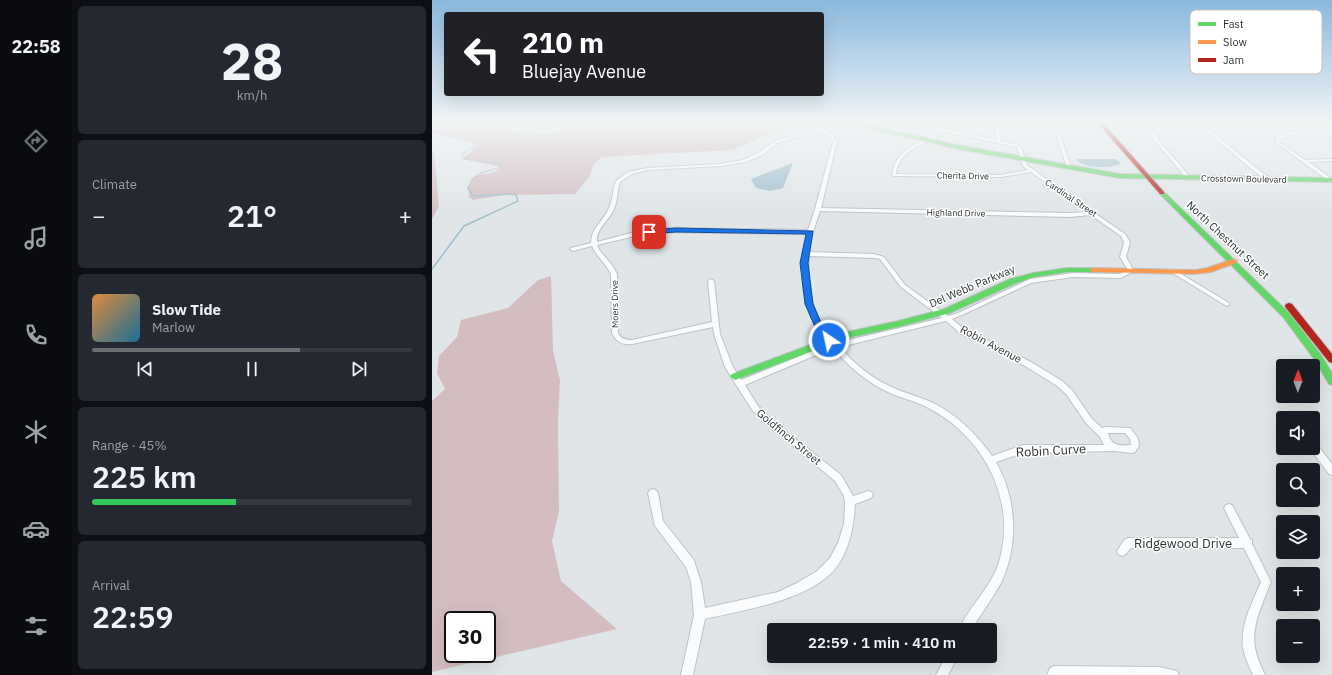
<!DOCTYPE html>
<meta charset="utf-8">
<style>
:root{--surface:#171b24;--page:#242831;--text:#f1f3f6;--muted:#9ea1a6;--line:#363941;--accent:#6c7072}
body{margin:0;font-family:"IBM Plex Sans",sans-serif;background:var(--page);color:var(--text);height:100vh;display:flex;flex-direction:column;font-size:15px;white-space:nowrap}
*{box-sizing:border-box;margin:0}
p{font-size:13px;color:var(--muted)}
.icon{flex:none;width:22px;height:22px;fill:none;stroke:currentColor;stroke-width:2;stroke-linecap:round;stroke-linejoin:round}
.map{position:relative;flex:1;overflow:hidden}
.sheet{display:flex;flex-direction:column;gap:6px;padding:6px;background:#0d0f14;width:360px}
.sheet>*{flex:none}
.guide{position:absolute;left:12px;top:12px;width:380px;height:84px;border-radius:4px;box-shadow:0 4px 16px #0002;background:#202124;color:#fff;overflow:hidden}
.needle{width:26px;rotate:1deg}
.fabs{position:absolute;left:844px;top:359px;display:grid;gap:8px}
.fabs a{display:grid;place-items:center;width:44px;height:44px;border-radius:4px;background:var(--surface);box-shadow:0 4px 16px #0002;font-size:20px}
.speed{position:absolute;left:12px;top:611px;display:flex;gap:8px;font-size:20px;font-weight:700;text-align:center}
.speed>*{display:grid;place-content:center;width:52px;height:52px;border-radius:50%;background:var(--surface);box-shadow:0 4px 16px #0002;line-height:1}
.speed .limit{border:2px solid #111;border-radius:6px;background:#fff;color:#111}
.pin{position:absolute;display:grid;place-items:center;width:34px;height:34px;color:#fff;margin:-17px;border-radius:8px;box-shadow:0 2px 6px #0006}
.me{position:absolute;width:44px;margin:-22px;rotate:326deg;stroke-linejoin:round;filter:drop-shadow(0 0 3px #0008)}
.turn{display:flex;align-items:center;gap:14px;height:84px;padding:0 12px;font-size:18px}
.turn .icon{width:52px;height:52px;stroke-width:2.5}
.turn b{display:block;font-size:28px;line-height:34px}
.big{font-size:30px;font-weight:600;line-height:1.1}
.sheet .card{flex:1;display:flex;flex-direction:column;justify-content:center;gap:6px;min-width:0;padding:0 14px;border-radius:6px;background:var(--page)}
.sheet .dial{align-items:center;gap:0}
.dial b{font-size:52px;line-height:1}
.song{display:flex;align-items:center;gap:12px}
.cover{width:48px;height:48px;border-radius:6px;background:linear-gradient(135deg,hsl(30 70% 55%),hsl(200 70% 35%))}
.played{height:4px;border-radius:2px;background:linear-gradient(90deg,var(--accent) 65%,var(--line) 65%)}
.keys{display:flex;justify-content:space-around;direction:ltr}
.heat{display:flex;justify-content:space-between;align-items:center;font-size:22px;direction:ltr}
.charge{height:6px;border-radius:3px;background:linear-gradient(90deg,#34c759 45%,var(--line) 0)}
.trip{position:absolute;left:335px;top:623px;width:230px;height:40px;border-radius:4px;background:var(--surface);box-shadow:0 4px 16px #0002;font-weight:600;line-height:40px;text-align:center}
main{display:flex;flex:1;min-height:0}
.tabs{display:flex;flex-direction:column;width:72px;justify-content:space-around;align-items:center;background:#090b0e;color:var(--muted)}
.tabs .icon{width:28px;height:28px}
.tabs .active{color:var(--accent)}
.tabs b{font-size:18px;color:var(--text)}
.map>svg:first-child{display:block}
.forest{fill:#d3bdc1;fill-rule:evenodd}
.water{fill:#9ebdcc}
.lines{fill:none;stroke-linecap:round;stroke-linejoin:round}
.stream-far1{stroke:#9ebdcc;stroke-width:1}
.stream{stroke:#9ebdcc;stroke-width:1.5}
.street-casing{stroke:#bdc2c4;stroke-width:2}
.fast-casing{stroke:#bdc2c4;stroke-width:2}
.slow-casing{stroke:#bdc2c4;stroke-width:2}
.jam-casing{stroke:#bdc2c4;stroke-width:2}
.street{fill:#fafbfc;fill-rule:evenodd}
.fast{fill:#63d668;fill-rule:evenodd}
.slow{fill:#ff974d;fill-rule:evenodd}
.jam{fill:#b3261e;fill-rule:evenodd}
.route{fill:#1a73e8;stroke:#114b97}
.labels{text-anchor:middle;stroke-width:3;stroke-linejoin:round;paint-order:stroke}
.far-street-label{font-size:9px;fill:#2d3133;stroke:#fff}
.street-label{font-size:11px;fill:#2d3133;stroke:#fff}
.near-street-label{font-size:13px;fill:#2d3133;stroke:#fff}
.key{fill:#fff;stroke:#c0c1c2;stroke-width:1}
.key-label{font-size:11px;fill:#2d3133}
</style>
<main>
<nav class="tabs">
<b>22:58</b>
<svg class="icon active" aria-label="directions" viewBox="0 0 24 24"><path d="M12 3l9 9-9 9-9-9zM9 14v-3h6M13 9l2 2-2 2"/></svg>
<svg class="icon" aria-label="music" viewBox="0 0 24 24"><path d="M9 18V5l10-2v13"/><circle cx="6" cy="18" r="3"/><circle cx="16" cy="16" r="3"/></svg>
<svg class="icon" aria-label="phone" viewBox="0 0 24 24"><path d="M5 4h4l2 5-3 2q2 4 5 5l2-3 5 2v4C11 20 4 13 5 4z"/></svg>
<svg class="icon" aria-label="climate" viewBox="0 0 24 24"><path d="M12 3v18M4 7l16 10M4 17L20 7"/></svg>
<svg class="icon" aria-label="car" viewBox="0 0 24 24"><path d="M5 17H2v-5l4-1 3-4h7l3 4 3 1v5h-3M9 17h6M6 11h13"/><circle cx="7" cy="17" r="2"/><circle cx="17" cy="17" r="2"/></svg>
<svg class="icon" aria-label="filters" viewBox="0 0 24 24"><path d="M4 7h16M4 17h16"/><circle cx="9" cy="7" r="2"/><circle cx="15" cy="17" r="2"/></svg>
</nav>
<section class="sheet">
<div class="card dial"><b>28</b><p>km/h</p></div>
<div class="card"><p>Climate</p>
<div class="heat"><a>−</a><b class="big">21°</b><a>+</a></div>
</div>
<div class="card">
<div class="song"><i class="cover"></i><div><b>Slow Tide</b><p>Marlow</p></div></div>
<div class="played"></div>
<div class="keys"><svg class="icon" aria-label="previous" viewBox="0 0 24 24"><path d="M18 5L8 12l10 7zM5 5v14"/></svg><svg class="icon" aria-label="pause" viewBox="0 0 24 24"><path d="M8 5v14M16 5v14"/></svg><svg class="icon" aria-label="next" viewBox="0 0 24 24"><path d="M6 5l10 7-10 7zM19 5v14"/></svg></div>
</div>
<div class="card"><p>Range · 45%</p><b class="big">225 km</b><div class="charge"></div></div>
<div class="card"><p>Arrival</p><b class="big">22:59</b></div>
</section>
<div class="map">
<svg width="900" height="675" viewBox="0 0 900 675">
<rect width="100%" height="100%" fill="#e0e6e8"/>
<!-- forest -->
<path class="forest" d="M0 122H80V132L115 134 168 123 173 130 200 128 218 122H244V128L279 127 292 122H340L350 129 300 150 170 157 162 164 157 177 143 194 72 195 41 200 37 197C36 162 54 183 69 167L32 159V157L44 148 46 145 38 141 0 133Z
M0 150 2 152 7 206 0 219Z
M119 276 121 350 128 380 126 421 127 512 120 541 129 581 185 629 0 672V401L13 389 5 373 7 356 25 337 29 320 76 308 106 280ZM21 620H55V654H21Z"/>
<!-- water -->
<path class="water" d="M645 159H683L689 163C681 169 649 169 645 159Z
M361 163 351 188 338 191 324 188 319 179Z"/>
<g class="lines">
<!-- stream-far1 -->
<path class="stream-far1" d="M0 132 38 140 44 146 30 154 31 159 68 164 69 167C55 172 40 172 36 189"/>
<!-- stream -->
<path class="stream" d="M0 269 32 226 86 201 84 195 79 194 41 196 36 188"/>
<defs>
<path id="street" d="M375 122C386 122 400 133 405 142L389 208 638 213 655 212 599 172 569 177 462 176 460 175C463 155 477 146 494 139L496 140 495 141C480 150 467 154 464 174L569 175 596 170 591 166 585 147 509 131 474 122H482L509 128 516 122H520L513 129 565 140 562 122H566L569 141 587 145 590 149 595 165 661 212H664V214L693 234 698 242 694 257 702 271 689 278 641 277 599 283 530 315 520 319 532 329 599 362 630 381 640 390 660 419 670 428 673 427 698 428 706 438 707 446 703 452 700 453 683 451 591 453 564 462C585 499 587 545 569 583 560 599 549 614 539 630H527C537 606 559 588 567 562 585 502 553 439 500 410 487 402 472 399 458 393 436 383 417 367 401 348L313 385 326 406 340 420 409 475 421 496 436 491 439 492 441 495 439 498 423 504C422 525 418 547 406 565 382 600 311 610 273 619L261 675H249L262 615 259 582 254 567 223 526 216 493 218 490 221 489 224 490 226 493 231 521 262 560 263 564 269 582 273 608 346 592 365 583 385 571 398 558 406 543 412 524 413 504 412 496 403 481 334 424 320 410 293 367 282 334 281 327 200 344C190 345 184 342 180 333L179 274C174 264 165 257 160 246L141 251 138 249 139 248 159 243C159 229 169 223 175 212 181 203 180 191 184 181L196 172 216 168 288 164 311 160 326 153 345 140 386 129ZM389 131 397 136 401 142 383 209 376 230 234 228 199 233 165 242C164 228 177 221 182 209 186 200 185 191 188 182L200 174 216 170 288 166 314 162 330 155 347 142ZM388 211 638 217 659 215 689 236 692 242 688 257 696 270 688 274 641 273 598 279 526 313 516 316 473 285 452 257 442 254 377 252 381 232ZM234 232 375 234 371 253 370 254 371 255C368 287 374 321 398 344L309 380 301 367 288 334 282 281 279 279 276 281 280 322 200 340C194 340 189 339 186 333L185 274 180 265 168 251 165 245 199 237ZM377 256 442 258 448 259 469 287 510 318 404 343C380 318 375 289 377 256ZM514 321 528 333 593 366 624 385 634 394 654 423 668 437 672 445H591L560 456C546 436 528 418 507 406 493 398 478 395 464 389 442 380 423 365 408 347ZM676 433H693L698 439 699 445C688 446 679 446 676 433Z
M610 122H614L628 135 639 167V168L635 167 624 135Z
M713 122H717C725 144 746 159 758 178V179H754C742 160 721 144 713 122Z
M763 122H768L838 179V181H834Z
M867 122H871L876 127 872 131 848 139 847 142 873 160 900 159V161L877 162 900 179V181H897L843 142 845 137 870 129 872 127Z
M741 269 797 303 798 304 795 306 793 305 739 272 738 271Z
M881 442 884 443 900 464V475L897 474 878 449 881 448Z
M797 504 800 505 818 539 820 540V544L839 582C831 603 819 625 823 648 825 658 829 666 833 675H821C817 666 813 658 811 648 808 625 820 603 829 582L812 548H699L694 554 690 556 686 554 685 551 692 540 696 538H807L792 508 794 505Z
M514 656H526L516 675H504Z
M622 666 727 667 745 671 747 675H615L618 668Z"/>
<path id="fast" d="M426 122H433L452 129 531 146 688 174 900 178V182L688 178 531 150 449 131Z
M728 192H732L857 313 889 355 900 373V385L897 384 882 359 851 317 728 194Z
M635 268H661L665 270 661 272H635L602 277 584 283 518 313 466 327 415 338 303 380 300 378 298 376 300 374 410 333 466 321 512 309 578 279 601 273Z"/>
<path id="slow" d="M801 259 805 261 804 263 779 272 763 274 661 272 657 270 661 268 763 270 775 268Z"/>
<path id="jam" d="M665 122H670L732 192V194H728Z
M857 303 860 304 900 354V363L897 362 854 308 853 306 854 304Z"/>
</defs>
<!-- street casing -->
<use href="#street" class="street-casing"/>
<!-- fast casing -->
<use href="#fast" class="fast-casing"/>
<!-- slow casing -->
<use href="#slow" class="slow-casing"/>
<!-- jam casing -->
<use href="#jam" class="jam-casing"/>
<!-- street -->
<use href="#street" class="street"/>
<!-- fast -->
<use href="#fast" class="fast"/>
<!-- slow -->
<use href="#slow" class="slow"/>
<!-- jam -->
<use href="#jam" class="jam"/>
</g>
<!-- sky -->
<linearGradient id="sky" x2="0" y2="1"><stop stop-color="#8ab8dd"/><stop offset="0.56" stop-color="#f1f4f5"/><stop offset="1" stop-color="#f1f4f5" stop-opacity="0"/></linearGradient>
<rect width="900" height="217" fill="url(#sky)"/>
<!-- route -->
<path class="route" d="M244 228 381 231 376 263 381 304 391 327 401 340 400 343H394L383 327 373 304 368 263 374 234 244 232 217 234 213 232 217 230Z"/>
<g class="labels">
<!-- far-street labels -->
<g class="far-street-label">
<text transform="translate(531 176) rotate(1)" y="3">Cherita Drive</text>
<text transform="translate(812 179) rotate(1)" y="3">Crosstown Boulevard</text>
<text transform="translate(639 198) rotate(34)" y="3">Cardinal Street</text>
<text transform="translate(524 213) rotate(1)" y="3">Highland Drive</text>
<text transform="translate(183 304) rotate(-91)" y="3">Moers Drive</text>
</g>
<!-- street labels -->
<g class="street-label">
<text transform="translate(796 240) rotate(43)" y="4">North Chestnut Street</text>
<text transform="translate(540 286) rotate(-23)" y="4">Del Webb Parkway</text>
<text transform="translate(559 344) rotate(28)" y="4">Robin Avenue</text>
<text transform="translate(357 437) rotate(40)" y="4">Goldfinch Street</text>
</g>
<!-- near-street labels -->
<g class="near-street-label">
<text transform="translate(619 450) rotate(-3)" y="5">Robin Curve</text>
<text x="751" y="548">Ridgewood Drive</text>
</g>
</g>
<!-- legend -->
<rect x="758" y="10" width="132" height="64" rx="6" class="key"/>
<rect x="766" y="22" width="18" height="4" fill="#63d668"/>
<rect x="766" y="40" width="18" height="4" fill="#ff974d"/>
<rect x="766" y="58" width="18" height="4" fill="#b3261e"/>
<g class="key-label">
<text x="791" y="28">Fast</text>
<text x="791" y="46">Slow</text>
<text x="791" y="64">Jam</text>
</g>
</svg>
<div class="fabs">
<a><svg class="needle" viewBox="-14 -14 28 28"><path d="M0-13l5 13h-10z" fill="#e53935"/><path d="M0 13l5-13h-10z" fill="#9ea1a6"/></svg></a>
<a><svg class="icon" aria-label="sound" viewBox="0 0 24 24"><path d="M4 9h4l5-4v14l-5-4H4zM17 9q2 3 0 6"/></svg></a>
<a><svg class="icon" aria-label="search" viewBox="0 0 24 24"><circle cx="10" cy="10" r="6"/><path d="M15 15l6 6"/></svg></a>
<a><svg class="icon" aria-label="layers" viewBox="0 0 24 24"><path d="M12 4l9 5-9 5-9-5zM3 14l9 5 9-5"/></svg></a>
<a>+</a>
<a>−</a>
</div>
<div class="speed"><div class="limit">30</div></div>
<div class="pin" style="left:217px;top:232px;background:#d93025"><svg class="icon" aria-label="arrive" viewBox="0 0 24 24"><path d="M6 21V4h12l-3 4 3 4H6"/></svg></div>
<svg class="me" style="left:397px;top:340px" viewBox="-20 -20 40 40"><circle r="17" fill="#1a73e8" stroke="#fff" stroke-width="3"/><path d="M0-11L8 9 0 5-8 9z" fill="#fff"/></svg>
<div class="trip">22:59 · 1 min · 410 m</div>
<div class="guide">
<div class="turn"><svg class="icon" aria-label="left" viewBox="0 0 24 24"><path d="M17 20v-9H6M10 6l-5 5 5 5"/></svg><div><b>210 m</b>Bluejay Avenue</div></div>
</div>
</div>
</main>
